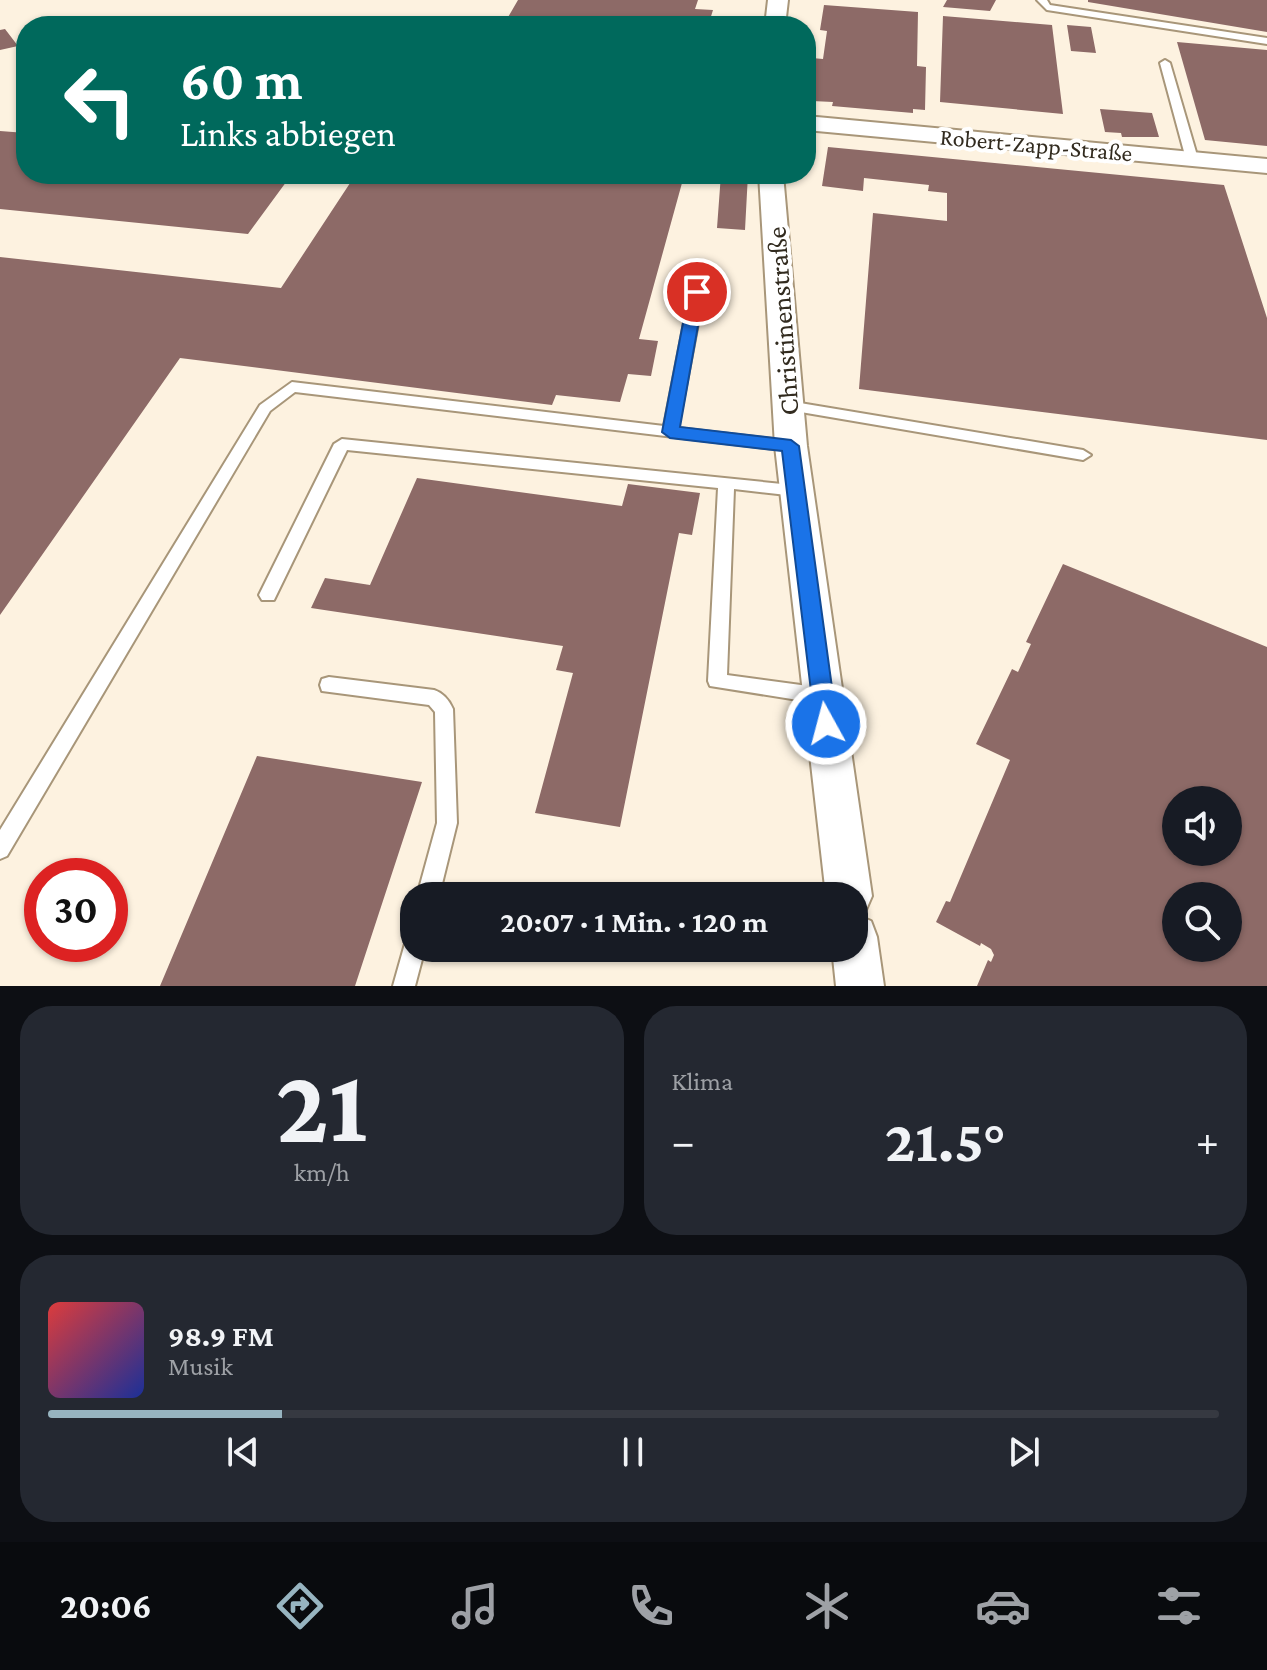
<!DOCTYPE html>
<html lang="de">
<meta charset="utf-8">
<style>
:root{--surface:#171b24;--page:#242831;--text:#f1f3f6;--muted:#9ea1a6;--line:#363941;--accent:#97b4c0}
body{margin:0;font-family:"Crimson Pro",serif;background:var(--page);color:var(--text);height:100vh;display:flex;flex-direction:column;font-size:30px;white-space:nowrap}
*{box-sizing:border-box;margin:0}
p{font-size:26px;color:var(--muted)}
.icon{flex:none;width:44px;height:44px;fill:none;stroke:currentColor;stroke-width:2;stroke-linecap:round;stroke-linejoin:round}
.map{position:relative;height:986px;overflow:hidden}
.details{display:flex;flex-direction:column;gap:20px;padding:20px;background:#0d0f14;flex:1}
.details>*{flex:none}
.hud{position:absolute;left:16px;top:16px;width:800px;height:168px;border-radius:32px;box-shadow:0 2px 6px #0004;background:#00695c;color:#fff;overflow:hidden}
.controls{position:absolute;left:1162px;top:786px;display:grid;gap:16px}
.controls a{display:grid;place-items:center;width:80px;height:80px;border-radius:50%;background:var(--surface);box-shadow:0 2px 6px #0004;font-size:40px}
.speed{position:absolute;left:24px;top:858px;display:flex;gap:16px;font-size:40px;font-weight:700;text-align:center}
.speed>*{display:grid;place-content:center;width:104px;height:104px;border-radius:50%;background:var(--surface);box-shadow:0 2px 6px #0004;line-height:1}
.speed .limit{border:12px solid #d22;background:#fff;color:#111}
.pin{position:absolute;display:grid;place-items:center;width:68px;height:68px;color:#fff;margin:-34px;border:4px solid #fff;border-radius:50%;box-shadow:0 2px 8px #0007}
.me{position:absolute;width:88px;margin:-44px;rotate:353deg;stroke-linejoin:round;filter:drop-shadow(0 0 6px #0008)}
.turn{display:flex;align-items:center;gap:28px;height:168px;padding:0 32px;font-size:36px}
.turn .icon{width:104px;height:104px;stroke-width:2.5}
.turn b{display:block;font-size:56px;line-height:68px}
.big{font-size:60px;font-weight:700;line-height:1.1}
.details .tile{flex:1;display:flex;flex-direction:column;justify-content:center;gap:12px;min-width:0;padding:0 28px;border-radius:32px;background:var(--page)}
.details .dial{align-items:center;gap:0}
.dial b{font-size:104px;line-height:1}
.song{display:flex;align-items:center;gap:24px}
.cover{width:96px;height:96px;border-radius:12px;background:linear-gradient(135deg,hsl(0 70% 55%),hsl(230 70% 35%))}
.played{height:8px;border-radius:4px;background:linear-gradient(90deg,var(--accent) 20%,var(--line) 20%)}
.keys{display:flex;justify-content:space-around;direction:ltr}
.heat{display:flex;justify-content:space-between;align-items:center;font-size:44px;direction:ltr}
.details .tiles{flex:1;display:grid;gap:20px;grid-template-columns:1fr 1fr}
.tile:last-child{grid-column:span 2}
.trip{position:absolute;left:400px;top:882px;width:468px;height:80px;border-radius:32px;background:var(--surface);box-shadow:0 2px 6px #0004;font-weight:700;line-height:80px;text-align:center}
.tabs{display:flex;height:128px;justify-content:space-around;align-items:center;background:#090b0e;color:var(--muted)}
.tabs .icon{width:56px;height:56px}
.tabs .active{color:var(--accent)}
.tabs b{font-size:36px;color:var(--text)}
.map>svg:first-child{display:block}
.building{fill:#8d6a67;fill-rule:evenodd}
.lines{fill:none;stroke-linecap:round;stroke-linejoin:round}
.service-casing{stroke:#a89679;stroke-width:4}
.minor-casing{stroke:#a89679;stroke-width:4}
.service{fill:#fff;fill-rule:evenodd}
.minor{fill:#fff;fill-rule:evenodd}
.route{fill:#1a73e8;stroke:#114b97;stroke-width:2}
.labels{text-anchor:middle;stroke-width:8;stroke-linejoin:round;paint-order:stroke}
.far-street-label{font-size:24px;fill:#322b1f;stroke:#fff}
.street-label{font-size:28px;fill:#322b1f;stroke:#fff}
</style>
<div class="map">
<svg width="1267" height="986" viewBox="0 0 1267 986">
<rect width="100%" height="100%" fill="#fdf2e0"/>
<!-- building -->
<path class="building" d="M518 0H698L695 9 713 10 708 26H503Z
M947 0H996L990 11 943 7Z
M1088 0H1267V32L1088 2Z
M824 5 918 12 917 66 926 67 925 110 913 109V113L832 106 833 102 812 101 815 83H808L812 58 823 59 827 31 820 30Z
M943 16 1052 25 1063 114 940 102Z
M1067 25 1091 27 1096 53 1071 51Z
M5 29 18 46 0 50V30Z
M1177 42 1267 50V146L1205 140Z
M1100 109 1152 113 1159 137H1122L1121 133 1105 132Z
M0 131 26 133V174H292L248 234 0 209Z
M828 147 1224 185 1267 318V440L859 389 873 213 947 221V193L928 191 929 185 864 178 863 191 822 186Z
M356 174H642L640 181 682 183 639 339 658 341 651 376 628 374 620 402 556 395 552 405 180 358 0 615V257L281 288Z
M721 174H748L745 230 717 228Z
M417 478 622 506 628 484 700 493 692 535 679 533 620 827 535 813 573 673 556 670 563 646 311 608 325 578 370 585Z
M1063 564 1267 647V986H977L988 960 991 962 994 955 991 949 981 943 980 946 936 922 946 901 950 902 1010 760 976 744 1012 669 1018 672 1031 644 1026 642ZM1176 800H1228V852H1176ZM1176 896H1228V948H1176Z
M257 756 422 782 355 986H160Z"/>
<g class="lines">
<defs>
<path id="service" d="M1037 0H1047L1050 5 1267 38V44L1047 10Z
M1165 60 1170 63 1198 159 1196 161 1186 159 1160 63Z
M697 288 704 292 678 428 791 441 796 442 799 446 796 450 791 451 295 392 270 411 7 856 0 859V830L260 405 292 382 664 426 690 292Z
M788 401 1083 450 1091 455 1083 460 783 409 781 406 783 403Z
M342 439 802 486 804 490 796 496 734 489 727 675 823 688 830 690 832 696 830 702 823 704 710 686 708 681 718 488 347 450 274 600H262L259 595 334 444Z
M329 677 434 690C443 693 449 700 453 709L457 823 439 896H417L437 823 435 712 429 705 322 691 320 685 322 679Z
M414 937V948H425L415 986H393L406 940Z"/>
<path id="minor" d="M768 0H788L785 26H765Z
M806 116 1267 159V173L806 130Z
M759 174H783L807 446 872 896 865 912 857 915 871 921 877 937 884 986H836L832 948H854V896H826L775 446Z"/>
</defs>
<!-- service casing -->
<use href="#service" class="service-casing"/>
<!-- minor casing -->
<use href="#minor" class="minor-casing"/>
<!-- service -->
<use href="#service" class="service"/>
<!-- minor -->
<use href="#minor" class="minor"/>
</g>
<!-- route -->
<path class="route" d="M697 288 704 292 680 427 791 440 799 446 837 724 834 731 826 734 819 731 815 724 782 451 670 438 662 432 689 292Z"/>
<g class="labels">
<!-- far-street labels -->
<g class="far-street-label">
<text transform="translate(1036 145) rotate(5)" y="8">Robert-Zapp-Straße</text>
</g>
<!-- street labels -->
<g class="street-label">
<text transform="translate(782 321) rotate(-94)" y="10">Christinenstraße</text>
</g>
</g>
</svg>
<div class="controls">
<a><svg class="icon" aria-label="sound" viewBox="0 0 24 24"><path d="M4 9h4l5-4v14l-5-4H4zM17 9q2 3 0 6"/></svg></a>
<a><svg class="icon" aria-label="search" viewBox="0 0 24 24"><circle cx="10" cy="10" r="6"/><path d="M15 15l6 6"/></svg></a>
</div>
<div class="speed"><div class="limit">30</div></div>
<div class="pin" style="left:697px;top:292px;background:#d93025"><svg class="icon" aria-label="arrive" viewBox="0 0 24 24"><path d="M6 21V4h12l-3 4 3 4H6"/></svg></div>
<svg class="me" style="left:826px;top:724px" viewBox="-20 -20 40 40"><circle r="17" fill="#1a73e8" stroke="#fff" stroke-width="3"/><path d="M0-11L8 9 0 5-8 9z" fill="#fff"/></svg>
<div class="trip">20:07 · 1 Min. · 120 m</div>
<div class="hud">
<div class="turn"><svg class="icon" aria-label="left" viewBox="0 0 24 24"><path d="M17 20v-9H6M10 6l-5 5 5 5"/></svg><div><b>60 m</b>Links abbiegen</div></div>
</div>
</div>
<section class="details">
<div class="tiles">
<div class="tile dial"><b>21</b><p>km/h</p></div>
<div class="tile"><p>Klima</p>
<div class="heat"><a>−</a><b class="big">21.5°</b><a>+</a></div>
</div>
<div class="tile">
<div class="song"><i class="cover"></i><div><b>98.9 FM</b><p>Musik</p></div></div>
<div class="played"></div>
<div class="keys"><svg class="icon" aria-label="previous" viewBox="0 0 24 24"><path d="M18 5L8 12l10 7zM5 5v14"/></svg><svg class="icon" aria-label="pause" viewBox="0 0 24 24"><path d="M8 5v14M16 5v14"/></svg><svg class="icon" aria-label="next" viewBox="0 0 24 24"><path d="M6 5l10 7-10 7zM19 5v14"/></svg></div>
</div>
</div>
</section>
<nav class="tabs">
<b>20:06</b>
<svg class="icon active" aria-label="directions" viewBox="0 0 24 24"><path d="M12 3l9 9-9 9-9-9zM9 14v-3h6M13 9l2 2-2 2"/></svg>
<svg class="icon" aria-label="music" viewBox="0 0 24 24"><path d="M9 18V5l10-2v13"/><circle cx="6" cy="18" r="3"/><circle cx="16" cy="16" r="3"/></svg>
<svg class="icon" aria-label="phone" viewBox="0 0 24 24"><path d="M5 4h4l2 5-3 2q2 4 5 5l2-3 5 2v4C11 20 4 13 5 4z"/></svg>
<svg class="icon" aria-label="climate" viewBox="0 0 24 24"><path d="M12 3v18M4 7l16 10M4 17L20 7"/></svg>
<svg class="icon" aria-label="car" viewBox="0 0 24 24"><path d="M5 17H2v-5l4-1 3-4h7l3 4 3 1v5h-3M9 17h6M6 11h13"/><circle cx="7" cy="17" r="2"/><circle cx="17" cy="17" r="2"/></svg>
<svg class="icon" aria-label="filters" viewBox="0 0 24 24"><path d="M4 7h16M4 17h16"/><circle cx="9" cy="7" r="2"/><circle cx="15" cy="17" r="2"/></svg>
</nav>
